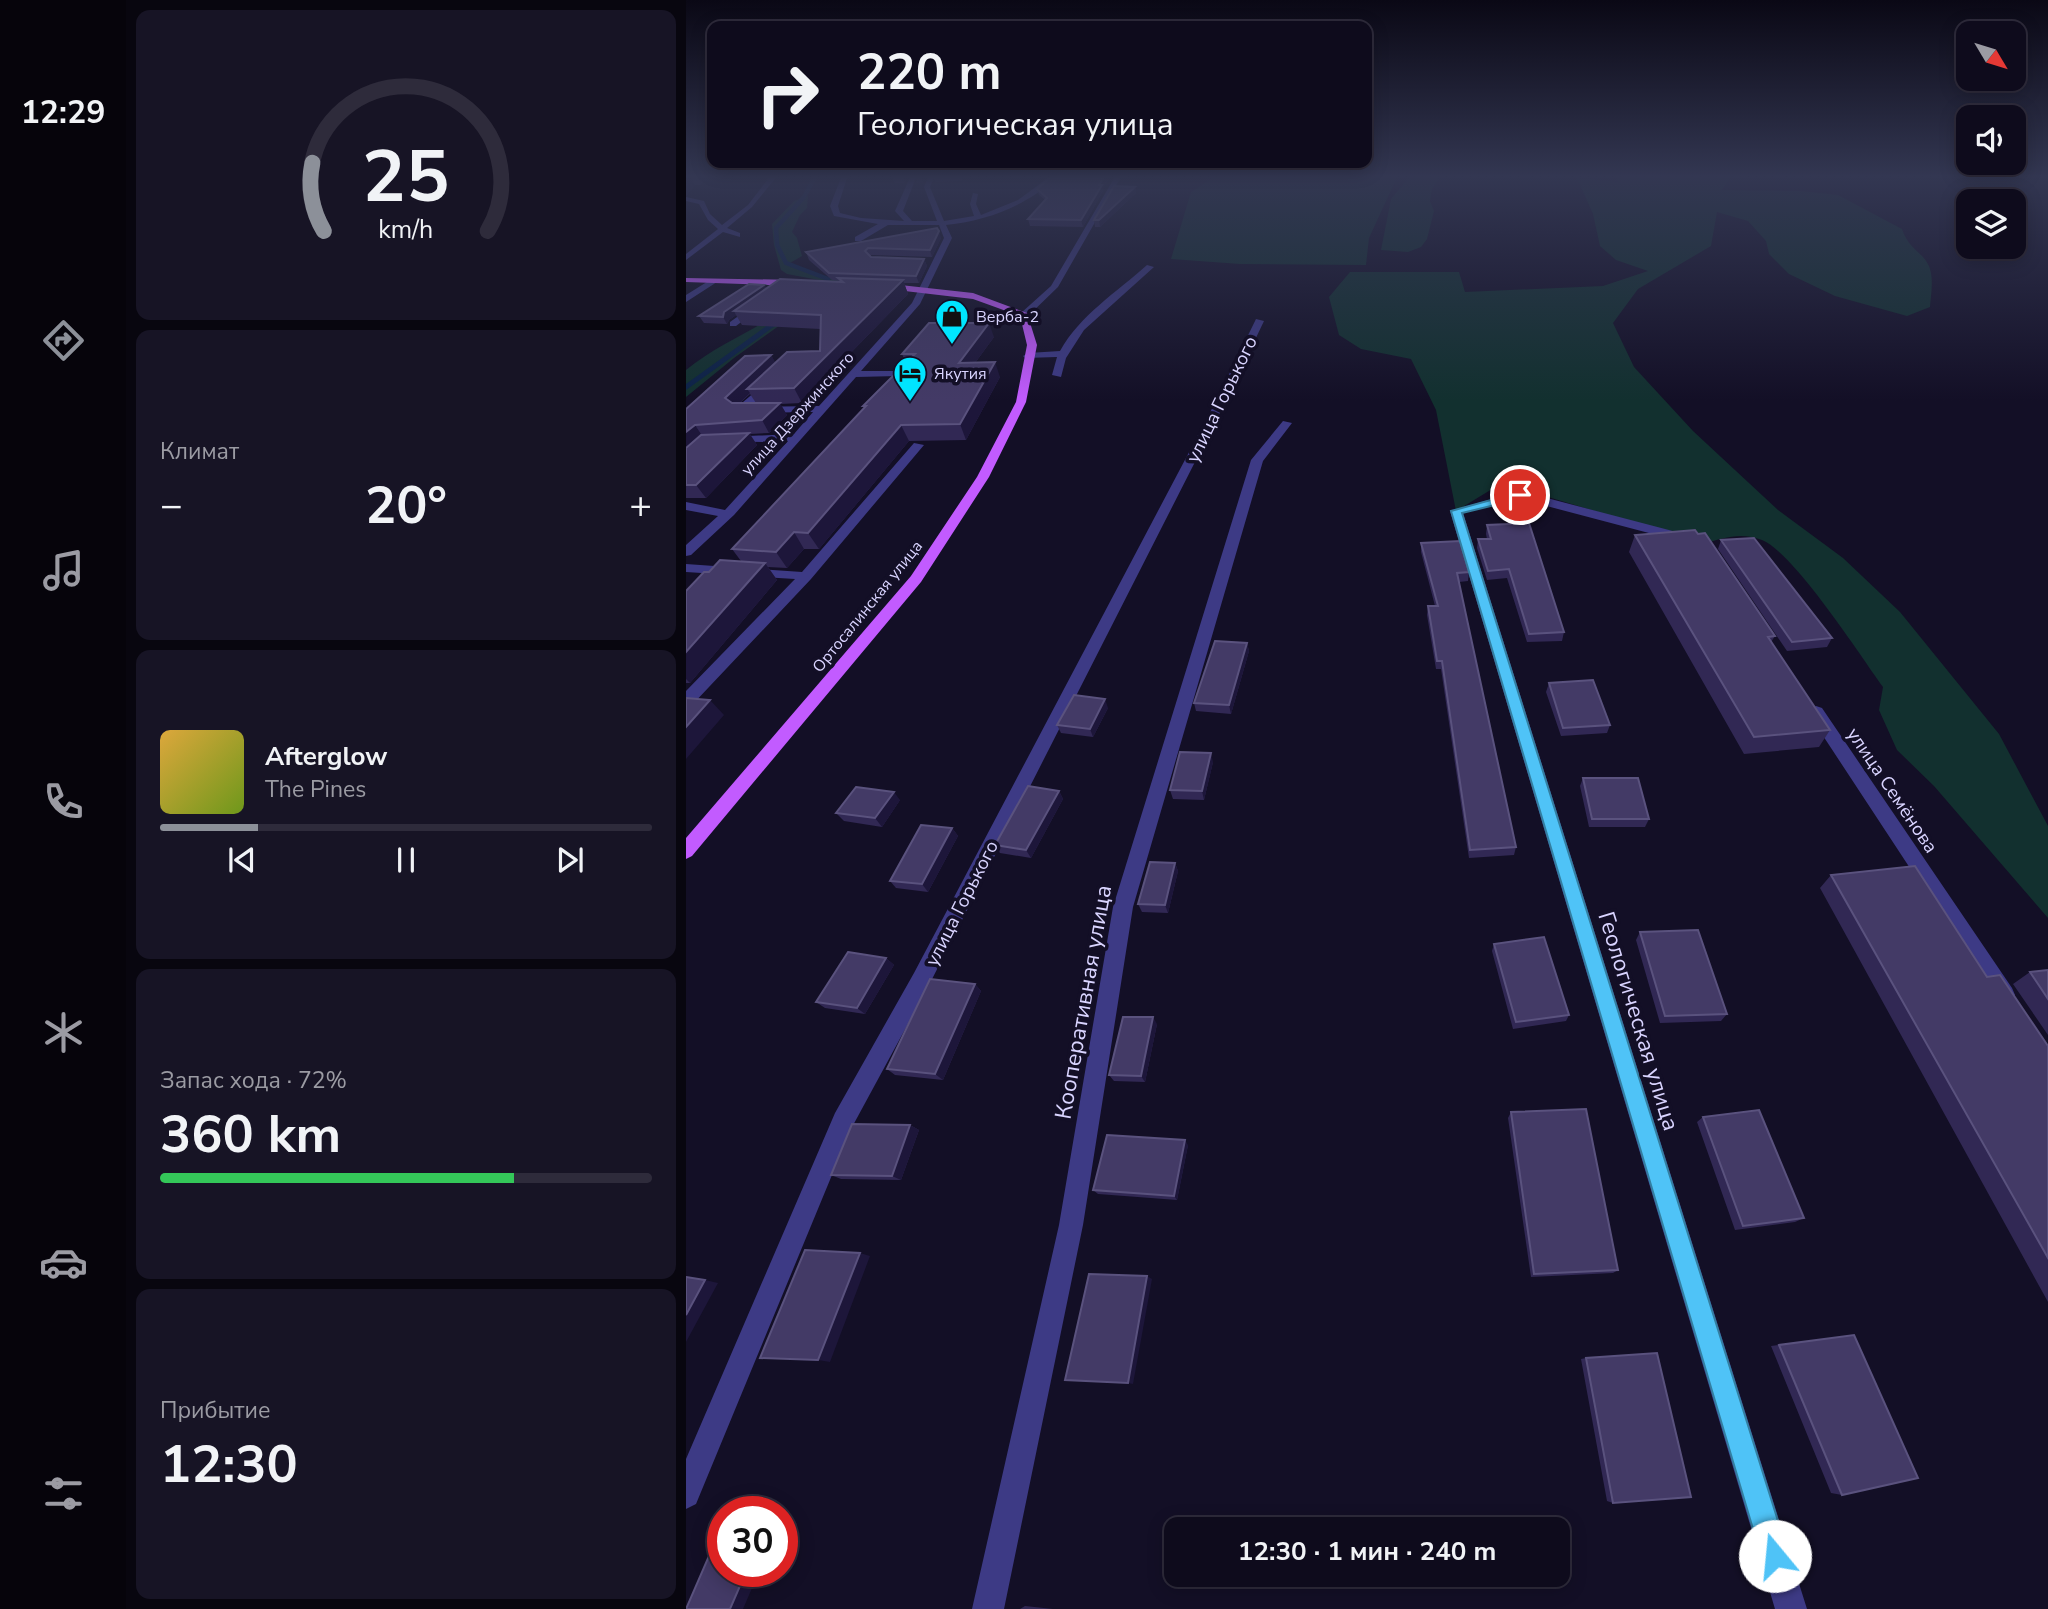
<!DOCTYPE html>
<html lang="ru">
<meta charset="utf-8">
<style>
:root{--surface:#0e0b1c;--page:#171425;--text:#f1f3f6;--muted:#9b9ba3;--line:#2e2b3b;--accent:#8c9099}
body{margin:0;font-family:"Nunito Sans",sans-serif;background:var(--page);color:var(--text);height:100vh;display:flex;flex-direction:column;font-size:26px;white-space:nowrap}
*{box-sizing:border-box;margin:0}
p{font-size:23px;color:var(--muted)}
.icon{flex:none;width:38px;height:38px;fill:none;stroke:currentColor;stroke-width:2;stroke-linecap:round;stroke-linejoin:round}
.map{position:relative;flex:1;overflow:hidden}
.drawer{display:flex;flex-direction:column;gap:10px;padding:10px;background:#08060f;width:560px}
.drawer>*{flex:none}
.top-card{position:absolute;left:21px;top:21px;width:665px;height:147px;border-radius:14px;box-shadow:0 4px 18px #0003,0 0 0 2px var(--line);background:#0e0b1c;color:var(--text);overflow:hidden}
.needle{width:46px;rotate:128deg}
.tools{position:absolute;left:1270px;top:21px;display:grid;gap:14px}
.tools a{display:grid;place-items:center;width:70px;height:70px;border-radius:14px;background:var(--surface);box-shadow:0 4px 18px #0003,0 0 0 2px var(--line);font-size:35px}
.speed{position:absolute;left:21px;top:1496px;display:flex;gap:14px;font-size:35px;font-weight:700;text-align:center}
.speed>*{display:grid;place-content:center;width:91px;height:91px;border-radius:50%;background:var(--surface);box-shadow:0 4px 18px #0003,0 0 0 2px var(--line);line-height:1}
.speed .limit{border:10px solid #d22;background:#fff;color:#111}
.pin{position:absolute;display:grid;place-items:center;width:60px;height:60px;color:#fff;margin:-30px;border:4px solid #fff;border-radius:50%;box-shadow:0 2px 7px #0007}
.me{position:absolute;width:77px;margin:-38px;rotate:343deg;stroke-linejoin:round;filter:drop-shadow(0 0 5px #0008)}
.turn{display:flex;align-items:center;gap:24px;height:147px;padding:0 35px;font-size:32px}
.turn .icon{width:91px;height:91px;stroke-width:2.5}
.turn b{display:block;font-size:49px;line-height:60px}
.big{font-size:52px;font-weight:700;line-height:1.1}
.drawer .card{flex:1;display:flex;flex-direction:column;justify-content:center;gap:10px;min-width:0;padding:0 24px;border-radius:14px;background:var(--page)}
.drawer .dial{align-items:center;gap:0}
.dial svg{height:182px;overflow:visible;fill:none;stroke:var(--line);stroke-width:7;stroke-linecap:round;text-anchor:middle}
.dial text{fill:var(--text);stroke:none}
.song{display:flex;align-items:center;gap:21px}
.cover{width:84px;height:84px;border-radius:10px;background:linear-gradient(135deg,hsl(40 70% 55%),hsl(80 70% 35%))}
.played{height:7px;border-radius:4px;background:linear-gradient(90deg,var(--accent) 20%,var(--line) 20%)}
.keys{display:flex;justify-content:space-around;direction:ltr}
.heat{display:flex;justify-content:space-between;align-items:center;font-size:38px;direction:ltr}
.charge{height:10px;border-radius:5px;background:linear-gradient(90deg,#34c759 72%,var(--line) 0)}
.trip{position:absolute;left:478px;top:1517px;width:406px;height:70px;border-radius:14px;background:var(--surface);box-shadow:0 4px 18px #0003,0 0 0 2px var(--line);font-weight:700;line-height:70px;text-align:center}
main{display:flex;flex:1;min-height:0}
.tabs{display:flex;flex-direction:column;width:126px;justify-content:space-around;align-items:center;background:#06040b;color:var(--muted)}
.tabs .icon{width:49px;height:49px}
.tabs .current{color:var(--accent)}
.tabs b{font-size:32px;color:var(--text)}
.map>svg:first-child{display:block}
.green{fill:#12302f}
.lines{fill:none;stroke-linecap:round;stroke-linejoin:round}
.stream-far1{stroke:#0c2248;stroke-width:4.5}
.stream{stroke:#0c2248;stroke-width:5}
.minor{fill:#3d3a85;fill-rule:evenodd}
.major{fill:#c25bff;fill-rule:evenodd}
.wall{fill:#312854;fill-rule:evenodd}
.shaded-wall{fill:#1d163a}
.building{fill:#433a66;stroke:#5a527e;stroke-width:2}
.route{fill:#4fc3f7;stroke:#337fa1;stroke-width:2}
.labels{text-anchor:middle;stroke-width:7;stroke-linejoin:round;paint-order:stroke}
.far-poi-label{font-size:16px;fill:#d9d4ff;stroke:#130f26;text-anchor:start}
.far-street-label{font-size:16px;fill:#d9d4ff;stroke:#130f26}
.street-label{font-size:19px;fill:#d9d4ff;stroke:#130f26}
.near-street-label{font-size:23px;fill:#d9d4ff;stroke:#130f26}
</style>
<main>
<nav class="tabs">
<b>12:29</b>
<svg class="icon current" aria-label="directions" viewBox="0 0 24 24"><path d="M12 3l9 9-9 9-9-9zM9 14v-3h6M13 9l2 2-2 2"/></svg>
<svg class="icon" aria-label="music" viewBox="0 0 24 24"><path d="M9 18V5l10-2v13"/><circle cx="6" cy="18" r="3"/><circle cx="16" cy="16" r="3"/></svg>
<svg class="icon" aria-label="phone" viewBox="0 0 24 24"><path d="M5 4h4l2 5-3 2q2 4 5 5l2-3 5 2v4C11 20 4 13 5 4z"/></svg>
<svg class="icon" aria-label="climate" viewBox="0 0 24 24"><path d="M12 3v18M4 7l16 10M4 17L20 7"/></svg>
<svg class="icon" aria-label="car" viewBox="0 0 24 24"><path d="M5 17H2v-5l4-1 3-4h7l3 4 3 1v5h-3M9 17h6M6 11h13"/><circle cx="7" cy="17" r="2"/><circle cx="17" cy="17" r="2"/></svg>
<svg class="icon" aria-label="filters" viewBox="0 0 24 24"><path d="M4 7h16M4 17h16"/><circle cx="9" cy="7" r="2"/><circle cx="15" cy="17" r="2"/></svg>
</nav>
<section class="drawer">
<div class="card dial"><svg viewBox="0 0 100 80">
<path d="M14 69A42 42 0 1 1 86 69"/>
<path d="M14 69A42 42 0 0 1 9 39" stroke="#8c9099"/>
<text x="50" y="56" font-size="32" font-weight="700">25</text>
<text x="50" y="72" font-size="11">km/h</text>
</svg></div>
<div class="card"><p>Климат</p>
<div class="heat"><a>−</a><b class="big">20°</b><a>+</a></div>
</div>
<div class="card">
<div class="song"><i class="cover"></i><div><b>Afterglow</b><p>The Pines</p></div></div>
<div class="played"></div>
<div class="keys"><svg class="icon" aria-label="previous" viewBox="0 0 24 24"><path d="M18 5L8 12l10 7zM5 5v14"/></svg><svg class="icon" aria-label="pause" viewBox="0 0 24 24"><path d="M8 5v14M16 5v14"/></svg><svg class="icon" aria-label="next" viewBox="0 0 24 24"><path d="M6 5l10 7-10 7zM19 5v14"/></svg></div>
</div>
<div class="card"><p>Запас хода · 72%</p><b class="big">360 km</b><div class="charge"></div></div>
<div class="card"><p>Прибытие</p><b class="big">12:30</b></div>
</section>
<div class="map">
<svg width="1362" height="1609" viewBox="0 0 1362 1609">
<rect width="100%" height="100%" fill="#130f26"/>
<!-- green -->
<path class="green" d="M531 175H712L683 238 680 265 554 264 485 259 505 192Z
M725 175H755L746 189 744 201 748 211 741 239 735 247 722 252 695 250 705 199Z
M928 175H1083L1045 177 1036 190 1115 191 1152 195 1216 229C1223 250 1236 251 1243 266 1248 278 1245 294 1244 307L1221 316 1149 296 1103 274 1083 254 1080 241 1062 221 1031 212 1025 246 952 289 927 323 948 367 1007 431 1092 510 1157 558 1214 612 1313 734 1362 826V918L1248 786 1211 750 1193 710 1197 687C1174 655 1108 553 1076 540 1056 532 1038 537 1018 544L816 483 770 511 750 410 725 359 675 349 653 335 643 297 664 272H773L779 292 917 286 962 271 930 260 914 246 907 214 891 178 933 182Z
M122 196 121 208 114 215 106 232 111 238 116 256 104 263 141 277 158 279 48 358 0 397V370C42 336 97 321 133 280L101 274 95 270 88 245 86 224 108 201Z"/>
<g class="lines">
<!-- stream-far1 -->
<path class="stream-far1" d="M130 175 118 197 90 228 91 245 100 263 142 279 135 288"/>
<!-- stream -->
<path class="stream" d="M133 290 136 286
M0 387 93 320"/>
<!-- minor -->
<path class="minor" d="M85 175H92L66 207 41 228 54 233V237L37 232 0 260V254L32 229 22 220 13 204 0 201V197L18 201 24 214 36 225 62 205Z
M156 175H162L152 206 154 213 175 218 218 221 209 211 225 175H231L217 211 226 221H251L238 187 243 175H249L244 187 258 221 288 216 284 204 287 193 292 194 290 204 295 215 332 200 366 175H374C340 206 304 220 260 225L266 238 234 304 175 371H208L213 374 212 376 170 377 48 515 5 555 0 556V545L32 516 0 510V502L39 510 102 441 44 442 40 441V437L108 434 127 412 54 413 50 412V408L83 380 88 383 87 385 64 407 133 406 226 303 258 238 253 225H202L175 241H169V237L192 224 148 216 144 206Z
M430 175H436L372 287 341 317H335V313L365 286Z
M461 265 468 267 398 330 380 358 375 377 366 375 371 357 339 358 337 356 342 353 374 351C394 315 431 292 461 265Z
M24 280 31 282 0 302V295Z
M68 305 75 307 50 326H44V322Z
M570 319 578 321 539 403 242 987 165 1129 10 1504 0 1509V1459L149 1113 228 973 529 403Z
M597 421 606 423 577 461 447 907 397 1225 318 1609H286L373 1225 427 907 565 460Z
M228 443 238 445 125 579 6 705 0 707V691L109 579 0 572V564L116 572Z
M834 491 1002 535 1003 538 997 542 834 499 777 513 1121 1609H1089L764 511Z
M1130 706 1136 708 1326 988 1329 995 1326 1002 1319 1005 1312 1002 1124 716 1122 712Z"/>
<!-- major -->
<path class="major" d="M0 278 112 280 116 283 112 286 0 282Z
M196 283 287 293 341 313 351 345 340 402 303 477 235 582 6 856 0 859V838L225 576 291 477 330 402 341 345 334 316 287 299 193 288Z"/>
</g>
<!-- wall -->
<path class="wall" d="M0 175H27L23 176 15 185H9L0 196Z
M208 175H223L219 183H209L206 177Z
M229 175H241L237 182 231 183Z
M247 175H280L276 181 249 182Z
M367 175H425L417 188V191L397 227 344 226 342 219 359 200 353 195 351 189Z
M449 187 450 193 414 227H409L408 220Z
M255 238 246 257 185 255 184 256 185 257 238 259 241 266 233 283H218L222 294 116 403 94 404 101 415 83 433 64 434 71 445 20 498H0V409L85 355 89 363 134 351V329L56 325 50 315 43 320 41 324 18 323 13 316 78 285 80 288 154 282V281L146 280 123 260 120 252ZM64 394 70 403H54Z
M308 337 289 363 314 377 280 440 223 441 133 549H118L101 568 82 567 91 580 4 683H0V591L23 572 55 561 46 549 178 408 177 406 220 363 216 354Z
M801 525 878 632 876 641 841 642 821 578 801 580 791 548 792 539H801L800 534Z
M949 535 1089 636 1085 642 1144 730 1133 747 1058 754 943 552Z
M1035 540 1146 638 1141 647 1101 651 1032 549Z
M735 543 783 572 782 581 773 582 830 847 828 855 783 858 755 669H750L741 615 742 606H749L735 552Z
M561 643 563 651 545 714 510 711 508 703Z
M863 683 924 725 921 733 875 736 860 692Z
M422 708 407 737 375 733 371 725Z
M527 762 518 800 487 799 484 790Z
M897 778 963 819 959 827H903L894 786Z
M373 791 377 799 345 858 314 853 309 845Z
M214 800 196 827 158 821 150 813Z
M266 828 272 836 242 892 210 888 204 881Z
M489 863 492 871 482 913 456 912 452 904Z
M1145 875 1301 977 1362 1046V1302L1134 888Z
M954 932 1041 1014 1035 1021 974 1023 950 940Z
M808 944 883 1015 880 1021 827 1029 806 951Z
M200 958 208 965 179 1014 139 1008 130 1002Z
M1362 970V1035L1327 984 1344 972Z
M289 984 295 991 257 1080 209 1075 201 1069Z
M471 1024 459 1082 428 1081 423 1075Z
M825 1112 932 1270 927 1273 845 1277 822 1118Z
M1017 1117 1118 1218 1109 1222 1049 1230 1011 1122Z
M224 1125 233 1130 215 1180 155 1179 145 1175Z
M502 1145 491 1200 412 1194 407 1190Z
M1168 1335 1156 1495 1145 1493 1085 1346Z
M900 1358 927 1503 921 1501 895 1359Z
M339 1606 367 1609H334Z"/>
<!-- shaded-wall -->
<path class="shaded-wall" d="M0 175H3L9 185 0 196Z
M10 175H27L23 176 15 185Z
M217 175H223L219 183 216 176Z
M241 175 237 182 235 176Z
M274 175H280L276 181Z
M419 175H425L417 188V191L397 227 395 220 413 185Z
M449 187 450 193 414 227 413 220Z
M253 231 255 238 246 257 244 250Z
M238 259 241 266 233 283 230 276Z
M217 280 222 294 116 403 108 388Z
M78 285 82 292 48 311 50 315 43 320 41 324 37 317 38 312Z
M303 323 308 337 278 378 273 363Z
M85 355 92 367 61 389 64 393 46 410 39 398Z
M309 362 314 377 280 440 274 424Z
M94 403 101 415 83 433 76 420Z
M9 425 17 437 0 452V432Z
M215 425 223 441 133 549 122 533Z
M63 433 71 445 20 498 10 485Z
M108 532 118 549 101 568 90 552Z
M79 563 91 580 4 683 0 679V652Z
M561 643 563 651 545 714 543 705Z
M419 699 422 708 407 737 404 729Z
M24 700 38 715 0 759V727Z
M525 753 527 762 518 800 516 791Z
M373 791 377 799 345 858 340 850Z
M208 792 214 800 196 827 189 818Z
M266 828 272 836 242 892 236 884Z
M489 863 492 871 482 913 479 905Z
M200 958 208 965 179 1014 171 1008Z
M289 984 295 991 257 1080 249 1074Z
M467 1017 471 1024 459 1082 455 1076Z
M224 1125 233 1130 215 1180 206 1176Z
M499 1140 502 1145 491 1200 488 1196Z
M174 1253 184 1256 144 1362 132 1360Z
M461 1276 466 1279 447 1384 442 1383Z
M19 1280 32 1283 0 1342V1315Z
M60 1572H73L57 1609H44Z"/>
<!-- building -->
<path class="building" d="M367 175H419L413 185H416L395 220 342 219 361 198 351 189Z
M428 186 449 187 413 220H408Z
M251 228 253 231 244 250 182 248 179 251 185 257 238 259 230 276 143 273 120 252Z
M152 278 217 280 108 388 61 389 101 352 134 351 135 315 48 311 94 279 157 282Z
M63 284 78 285 38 312 37 317 13 316Z
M243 323H303L273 363 309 362 274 424 215 425 122 533 108 532 90 552 46 549 180 406H177L229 354H216Z
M85 355 39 398 46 403H94L76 420 9 425 0 432V409L59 356Z
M63 433 10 485H0V448L15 435Z
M843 523 878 632 843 634 823 569 802 571 792 539H805L801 525Z
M1009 530 1012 534 1019 533 1089 636 1082 637 1144 730 1068 737 949 535Z
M1068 538 1146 638 1106 642 1035 540Z
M774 541 783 572 771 573 830 847 784 850 756 661H751L742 606H752L735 543Z
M34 560 79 563 0 652V591L18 572H23Z
M529 641 561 643 543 705 508 703Z
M907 680 924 725 877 728 863 683Z
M388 695 419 699 404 729 371 725Z
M0 698 24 700 0 727Z
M494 752 525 753 516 791 484 790Z
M897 778H952L963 819H906Z
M342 786 373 791 340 850 309 845Z
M170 787 208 792 189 818 150 813Z
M235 825 266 828 236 884 204 881Z
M464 862 489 863 479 905 452 904Z
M1229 866 1301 977 1314 975 1362 1046V1258L1145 875Z
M1012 930 1041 1014 979 1016 954 932Z
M858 937 883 1015 830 1022 808 944Z
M162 952 200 958 171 1008 130 1002Z
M1362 970V999L1344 972Z
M244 979 289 984 249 1074 201 1069Z
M437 1017H467L455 1076 423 1075Z
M900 1109 932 1270 848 1274 825 1112Z
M1073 1110 1118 1218 1057 1226 1017 1117Z
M166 1124 224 1125 206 1176 145 1175Z
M421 1135 499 1140 488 1196 407 1190Z
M119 1250 174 1253 132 1360 74 1358Z
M403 1274 461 1276 442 1383 379 1380Z
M0 1277 19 1280 0 1315Z
M1168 1335 1232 1478 1156 1495 1093 1345Z
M971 1353 1005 1497 927 1503 900 1358Z
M29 1542 37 1543V1572H60L44 1609H0Z"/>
<!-- sky -->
<linearGradient id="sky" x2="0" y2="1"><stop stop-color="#0a0815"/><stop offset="0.44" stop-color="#333752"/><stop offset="1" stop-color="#333752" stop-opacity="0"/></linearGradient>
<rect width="1362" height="401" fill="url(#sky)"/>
<!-- route -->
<path class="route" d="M834 492 838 493V498L776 513 1103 1556 1099 1566 1089 1570 1079 1566 1075 1556 765 511Z"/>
<!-- icons -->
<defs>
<symbol id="shop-pin" viewBox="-11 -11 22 30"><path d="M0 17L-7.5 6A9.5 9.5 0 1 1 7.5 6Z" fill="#00e5ff" stroke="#130f26"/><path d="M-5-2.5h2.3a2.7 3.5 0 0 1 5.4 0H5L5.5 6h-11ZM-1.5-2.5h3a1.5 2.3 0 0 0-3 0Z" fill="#111"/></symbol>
<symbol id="hotel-pin" viewBox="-11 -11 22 30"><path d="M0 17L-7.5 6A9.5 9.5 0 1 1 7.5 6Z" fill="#00e5ff" stroke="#130f26"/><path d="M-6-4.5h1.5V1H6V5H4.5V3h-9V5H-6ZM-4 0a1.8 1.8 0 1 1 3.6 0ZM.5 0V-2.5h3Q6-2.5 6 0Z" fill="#111"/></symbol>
</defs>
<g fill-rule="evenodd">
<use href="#shop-pin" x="247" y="297" width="38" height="52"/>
<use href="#hotel-pin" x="205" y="354" width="38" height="52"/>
</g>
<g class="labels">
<!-- far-poi labels -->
<g class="far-poi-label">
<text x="290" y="322">Верба-2</text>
<text x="248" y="379">Якутия</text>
</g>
<!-- far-street labels -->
<g class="far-street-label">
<text transform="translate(111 413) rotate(-48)" y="6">улица Дзержинского</text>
<text transform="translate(181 606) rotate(-51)" y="6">Ортосалинская улица</text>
</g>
<!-- street labels -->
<g class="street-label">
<text transform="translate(535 399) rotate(-64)" y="7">улица Горького</text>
<text transform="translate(1207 790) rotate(56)" y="7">улица Семёнова</text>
<text transform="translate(275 903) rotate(-63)" y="7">улица Горького</text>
</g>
<!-- near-street labels -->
<g class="near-street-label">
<text transform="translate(397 1002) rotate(-80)" y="8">Кооперативная улица</text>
<text transform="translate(953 1021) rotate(73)" y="8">Геологическая улица</text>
</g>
</g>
</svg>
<div class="tools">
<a><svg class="needle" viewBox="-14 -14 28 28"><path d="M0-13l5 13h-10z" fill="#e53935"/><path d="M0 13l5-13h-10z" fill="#9b9ba3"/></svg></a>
<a><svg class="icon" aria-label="sound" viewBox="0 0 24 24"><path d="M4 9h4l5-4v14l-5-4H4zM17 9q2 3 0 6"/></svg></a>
<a><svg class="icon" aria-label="layers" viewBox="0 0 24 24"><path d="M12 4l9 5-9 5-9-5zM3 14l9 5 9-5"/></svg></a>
</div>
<div class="speed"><div class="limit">30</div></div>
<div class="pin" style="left:834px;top:495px;background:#d93025"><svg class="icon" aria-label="arrive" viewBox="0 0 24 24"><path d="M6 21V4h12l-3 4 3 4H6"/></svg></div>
<svg class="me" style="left:1089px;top:1556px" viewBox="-20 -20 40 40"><circle r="19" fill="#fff"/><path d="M0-13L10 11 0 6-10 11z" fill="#4fc3f7"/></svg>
<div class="trip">12:30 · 1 мин · 240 m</div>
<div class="top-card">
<div class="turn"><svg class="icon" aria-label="right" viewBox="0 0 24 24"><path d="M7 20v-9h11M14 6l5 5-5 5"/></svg><div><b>220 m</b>Геологическая улица</div></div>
</div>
</div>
</main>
